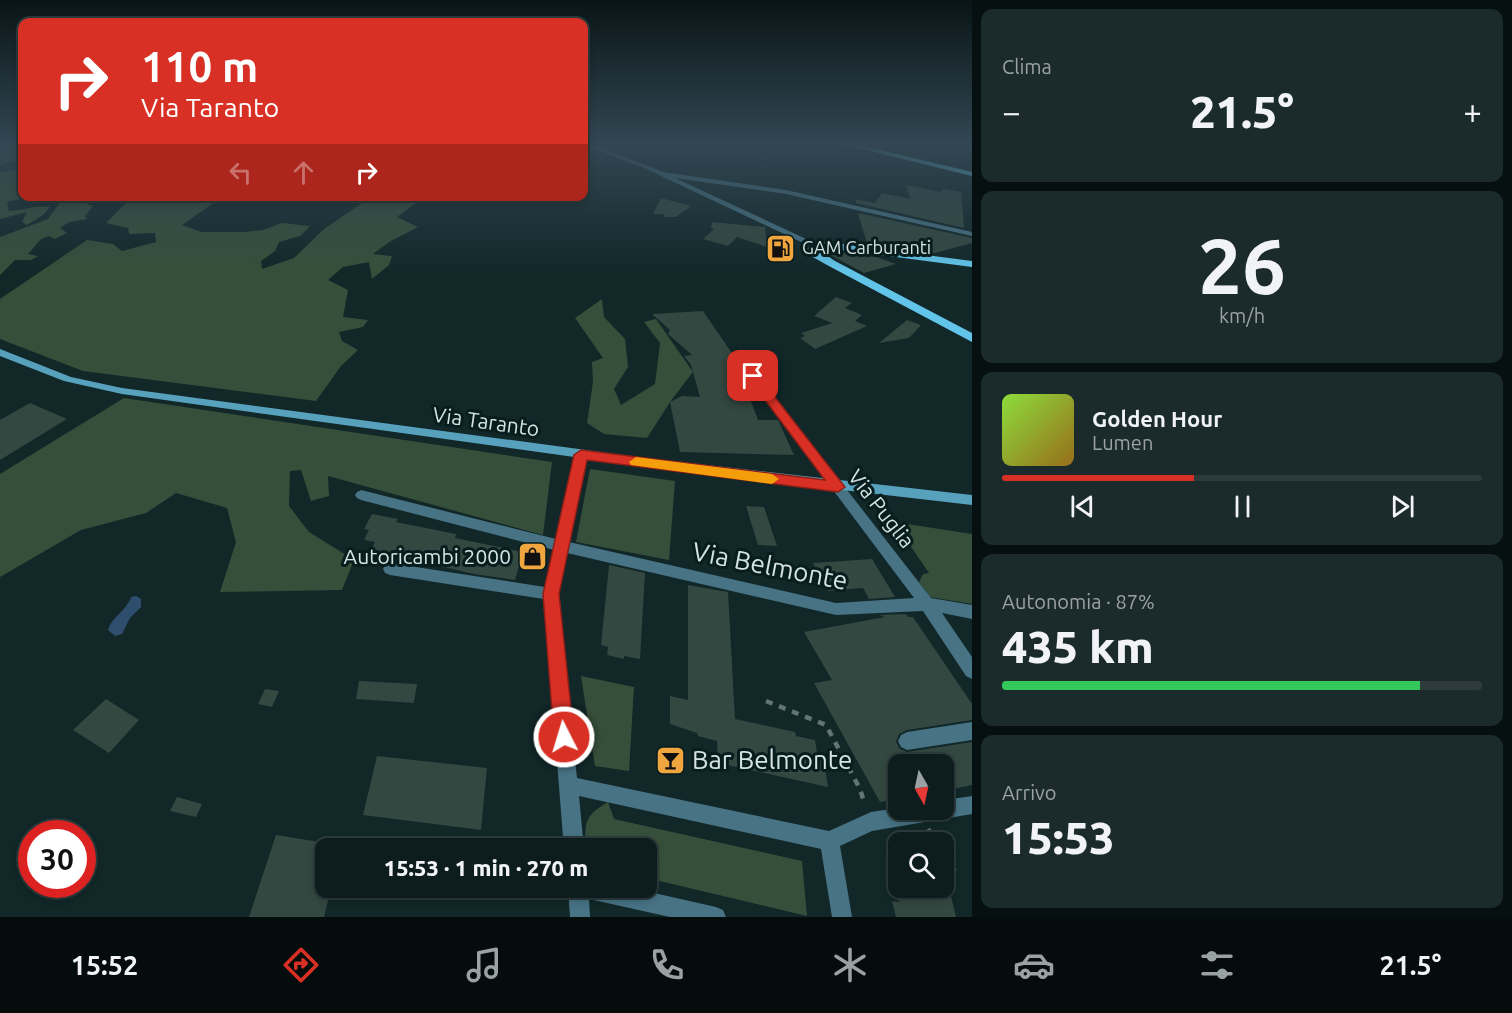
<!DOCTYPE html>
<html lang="it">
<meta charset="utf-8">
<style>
:root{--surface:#0d1d1e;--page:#1b2a2b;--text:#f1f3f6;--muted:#9aa2a4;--line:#2d3b3c;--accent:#d93025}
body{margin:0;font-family:Ubuntu,sans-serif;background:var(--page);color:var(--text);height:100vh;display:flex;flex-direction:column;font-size:22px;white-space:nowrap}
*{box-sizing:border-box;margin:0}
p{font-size:20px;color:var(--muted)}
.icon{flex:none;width:33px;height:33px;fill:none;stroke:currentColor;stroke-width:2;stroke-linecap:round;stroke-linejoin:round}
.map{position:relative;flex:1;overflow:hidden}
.drawer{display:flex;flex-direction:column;gap:9px;padding:9px;background:#071010;width:540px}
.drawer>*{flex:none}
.top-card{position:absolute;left:18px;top:18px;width:570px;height:183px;border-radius:12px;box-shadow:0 3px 9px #0003,0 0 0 2px var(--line);background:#d93025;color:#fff;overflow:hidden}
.needle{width:39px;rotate:171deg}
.controls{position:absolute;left:888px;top:754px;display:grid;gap:12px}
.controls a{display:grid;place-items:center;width:66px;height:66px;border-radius:12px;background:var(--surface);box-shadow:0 3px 9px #0003,0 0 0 2px var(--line);font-size:30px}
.speed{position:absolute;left:18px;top:820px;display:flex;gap:12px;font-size:30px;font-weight:700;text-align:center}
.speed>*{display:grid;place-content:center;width:78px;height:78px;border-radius:50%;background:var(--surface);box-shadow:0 3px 9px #0003,0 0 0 2px var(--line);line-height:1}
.speed .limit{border:9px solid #d22;background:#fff;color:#111}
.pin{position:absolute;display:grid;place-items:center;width:51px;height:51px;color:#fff;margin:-26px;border-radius:12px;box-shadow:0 3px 9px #0006}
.me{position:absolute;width:66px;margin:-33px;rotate:355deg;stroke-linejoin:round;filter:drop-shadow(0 0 4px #0008)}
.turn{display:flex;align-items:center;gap:21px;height:126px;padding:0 24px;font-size:27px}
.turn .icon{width:78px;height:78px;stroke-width:2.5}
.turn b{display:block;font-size:42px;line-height:51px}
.lanes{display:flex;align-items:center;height:57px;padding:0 24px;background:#0003;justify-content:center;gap:30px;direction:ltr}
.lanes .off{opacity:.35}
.big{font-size:45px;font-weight:800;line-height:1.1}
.drawer .widget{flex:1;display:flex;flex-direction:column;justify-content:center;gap:9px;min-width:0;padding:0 21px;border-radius:12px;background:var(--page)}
.drawer .dial{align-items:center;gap:0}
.dial b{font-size:78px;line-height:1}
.song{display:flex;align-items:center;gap:18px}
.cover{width:72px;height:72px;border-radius:9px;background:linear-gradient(135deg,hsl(90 70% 55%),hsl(40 70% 35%))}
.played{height:6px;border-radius:3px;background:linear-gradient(90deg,var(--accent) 40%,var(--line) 40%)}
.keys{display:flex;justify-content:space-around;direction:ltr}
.heat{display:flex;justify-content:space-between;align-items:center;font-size:33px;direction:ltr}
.charge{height:9px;border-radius:4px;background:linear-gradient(90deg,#34c759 87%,var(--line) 0)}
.trip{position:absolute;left:315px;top:838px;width:342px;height:60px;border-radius:12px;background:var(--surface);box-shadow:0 3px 9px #0003,0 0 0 2px var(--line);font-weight:800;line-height:60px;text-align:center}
.dock{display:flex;height:96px;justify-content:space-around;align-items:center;background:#050c0c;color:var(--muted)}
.dock .icon{width:42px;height:42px}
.dock .active{color:var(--accent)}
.dock b{font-size:27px;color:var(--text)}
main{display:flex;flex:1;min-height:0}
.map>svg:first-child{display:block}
.green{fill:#364f3a}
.water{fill:#2f4d6d}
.building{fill:#334841}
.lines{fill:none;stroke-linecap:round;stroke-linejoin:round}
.path{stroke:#627475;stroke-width:4.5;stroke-dasharray:7 7;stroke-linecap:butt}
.street{fill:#477385;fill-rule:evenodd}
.secondary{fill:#57a1bd;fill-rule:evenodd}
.primary{fill:#63c4e9;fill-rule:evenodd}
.route{fill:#d93025;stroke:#8d1f18;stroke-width:1.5}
.slow{fill:#f59e0b}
.labels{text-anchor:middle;stroke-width:6;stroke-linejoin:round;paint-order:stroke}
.far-poi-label{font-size:18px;fill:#d6e3e3;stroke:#071d1e;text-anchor:start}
.street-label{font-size:21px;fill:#d6e3e3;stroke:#071d1e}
.poi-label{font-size:21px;fill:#d6e3e3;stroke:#071d1e;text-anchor:end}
.near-street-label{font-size:26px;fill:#d6e3e3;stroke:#071d1e}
.near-poi-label{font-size:26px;fill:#d6e3e3;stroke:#071d1e;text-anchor:start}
</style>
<main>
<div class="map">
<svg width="972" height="917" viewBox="0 0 972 917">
<rect width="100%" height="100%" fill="#112728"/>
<!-- green -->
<path class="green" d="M0 143H22V158L0 165Z
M22 169V196L51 197 39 202H26L24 198 7 202 9 211C24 210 36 205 50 207L43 215 27 225 22 222 27 212 0 219V172Z
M64 197H88L86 203 93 206 85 216 87 219 69 222 60 228 67 233 55 239 49 236 41 239 28 254 38 256 31 260H15L0 275V237L48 219Z
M132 197H222L182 225 201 232H244L263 230 282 223 310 226 300 236 279 242 275 251 261 261 262 269 294 258 324 229 371 197H432L416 203 397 217 418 227 389 242 373 254 392 256 389 265 372 279 369 262 343 267 328 280 348 290 343 317 368 320 363 327 339 332 342 341 358 350 341 366 316 401 83 371 0 339V299L87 240 113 244 122 251 156 242 155 233 129 234 128 228 106 223Z
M602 299 604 317 625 339 628 367 614 389 621 405 655 384 660 343 644 322 656 319 693 372 670 402 647 438 604 434 587 423 593 382 592 362 603 358 575 318Z
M124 398 552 462 543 535 328 476 329 496 311 501 301 470 290 471 289 506 309 532 354 560 342 590 220 592 236 542 227 508 176 493 146 513 81 530 0 577V474Z
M590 469 675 481 669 560 576 542Z
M894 522 972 534V604L930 597 919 582 923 574 929 573Z
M581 676 634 687 629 771 595 766Z
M608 802 614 819 802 861 807 916 647 878 646 849H585C586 821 583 817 608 802Z"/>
<!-- water -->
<path class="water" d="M136 596 141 599V607L130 618 122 634 115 636 108 630C111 618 127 610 131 597Z"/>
<!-- building -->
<path class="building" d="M906 185 941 192 944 189 961 192 964 228 856 203 855 199 875 203 882 193 910 199Z
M661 198 691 206 676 217H665L663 214H653Z
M858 213 972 238V243L935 253 867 243Z
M712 222 765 227 767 247 737 237 728 246 703 239 714 229 711 228Z
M823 251 876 257 896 264 864 273Z
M836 297 852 303 845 308 862 315 855 321 867 326 815 349 800 338 805 336 801 333 832 323 814 316Z
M703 311 734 356 758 420H778L794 455 680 452 670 402 682 396 700 397 691 365 684 356 692 355 668 334 670 330 652 314Z
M907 320 921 325 909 338 879 343Z
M30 403 67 419 0 460V420Z
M746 506 764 507 777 546 758 545Z
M372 514 398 519 396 522 456 534 455 538 523 552 515 580 474 574 371 550 375 542 364 540 369 530 364 529Z
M872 559 895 597 869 599 863 588 828 591 813 563Z
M609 565 645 573 640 659 624 656V659L607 655 608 647 601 645Z
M688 585 728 592 735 719 795 732 796 736 815 740 818 759 824 761 828 787 718 763 717 741 698 736 697 733 670 724V696L688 700Z
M906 614 908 617H913L972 704V720L907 730 899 734 896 742 900 749 907 752 972 742V785L944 791V765H898V799L880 802 814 683 832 680 804 632 885 617 879 615Z
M359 681 417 684 414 703 356 699Z
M265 689 279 691 272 707 258 704Z
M106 699 139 720 109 753 73 730Z
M377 756 487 768 481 830 363 815Z
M177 797 202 804 196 817 170 811Z
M276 835 326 843V888H331L324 917H249Z
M896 888H949L956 917H896L892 901 899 902Z"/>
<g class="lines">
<!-- path -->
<path class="path" d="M766 701 826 725 860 789 865 805
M928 829 937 843
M944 853 955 871"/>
<!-- street -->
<path class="street" d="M584 143H589L663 172 786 190 972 232V236L786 194 675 178 817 244V248H814L642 167 584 145Z
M753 373 757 374 931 598 972 605V619L942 613 972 657V679L966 676 923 611 836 615 567 553 558 594 577 778 829 831 871 812 898 808V810H944V800L972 796V814L872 831 840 846 852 917H832L821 849 579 796 584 849H564L544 599 390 575 385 573 383 569 385 565 390 563 545 587 554 550 361 500 357 498 355 495 357 492 361 490 556 539 575 455 581 451 587 455 569 542 836 603 914 598 749 378 748 376Z
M972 722V740L907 750 901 747 898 741 901 735 907 732Z
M568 888H632L716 907 723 910 726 917H670L589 899 590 917H570Z"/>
<!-- secondary -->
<path class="secondary" d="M0 349 71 377 122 388 653 459 972 495V505L653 468 122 394 64 381 0 356Z"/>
<!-- primary -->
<path class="primary" d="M838 143H851L972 172V176Z
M827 242 972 261V267L827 248 817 249 835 261 972 333V342L827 265 811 256 807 249 811 244Z"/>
</g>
<!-- sky -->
<linearGradient id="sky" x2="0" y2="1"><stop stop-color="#091516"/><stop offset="0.53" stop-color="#324753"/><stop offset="1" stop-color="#324753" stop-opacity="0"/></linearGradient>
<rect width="972" height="271" fill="url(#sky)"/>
<!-- route -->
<path class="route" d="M753 373 757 374 845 487 838 492 587 460 559 594 574 737 571 744 564 747 557 744 554 737 543 594 574 455 581 450 825 480 747 376Z"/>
<!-- slow -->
<path class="slow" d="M636 457 772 474 779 479 772 484 631 465 629 462Z"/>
<!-- icons -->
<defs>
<symbol id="fuel-square" viewBox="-11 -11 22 22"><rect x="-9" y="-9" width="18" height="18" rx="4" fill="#f0a63f" stroke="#071d1e"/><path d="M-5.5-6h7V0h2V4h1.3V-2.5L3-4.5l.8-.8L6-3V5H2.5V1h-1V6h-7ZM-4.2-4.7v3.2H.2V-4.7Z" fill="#111"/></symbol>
<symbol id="shop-square" viewBox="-11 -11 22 22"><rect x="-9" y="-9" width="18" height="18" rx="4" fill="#f0a63f" stroke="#071d1e"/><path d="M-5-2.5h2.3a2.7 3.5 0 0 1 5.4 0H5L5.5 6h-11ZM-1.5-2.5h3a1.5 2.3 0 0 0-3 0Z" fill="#111"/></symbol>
<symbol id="bar-square" viewBox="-11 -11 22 22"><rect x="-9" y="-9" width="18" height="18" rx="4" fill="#f0a63f" stroke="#071d1e"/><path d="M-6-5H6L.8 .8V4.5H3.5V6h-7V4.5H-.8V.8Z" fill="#111"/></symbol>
</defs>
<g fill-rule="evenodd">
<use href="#fuel-square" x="764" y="232" width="33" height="33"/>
<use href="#shop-square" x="516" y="540" width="33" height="33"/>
<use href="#bar-square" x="654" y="744" width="33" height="33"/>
</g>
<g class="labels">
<!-- far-poi labels -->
<g class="far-poi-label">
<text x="802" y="254">GAM Carburanti</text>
</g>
<!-- street labels -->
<g class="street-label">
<text transform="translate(486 422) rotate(8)" y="7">Via Taranto</text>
<text transform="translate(881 509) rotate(52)" y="7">Via Puglia</text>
</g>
<!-- poi labels -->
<g class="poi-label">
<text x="511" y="564">Autoricambi 2000</text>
</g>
<!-- near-street labels -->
<g class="near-street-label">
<text transform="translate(770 566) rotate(11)" y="9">Via Belmonte</text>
</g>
<!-- near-poi labels -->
<g class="near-poi-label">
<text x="692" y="769">Bar Belmonte</text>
</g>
</g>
</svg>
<div class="controls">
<a><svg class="needle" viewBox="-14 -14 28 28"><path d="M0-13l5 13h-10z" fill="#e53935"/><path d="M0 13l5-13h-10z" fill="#9aa2a4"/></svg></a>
<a><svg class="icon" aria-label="search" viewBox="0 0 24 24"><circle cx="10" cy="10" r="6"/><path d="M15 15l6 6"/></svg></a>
</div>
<div class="speed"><div class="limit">30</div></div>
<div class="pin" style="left:753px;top:376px;background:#d93025"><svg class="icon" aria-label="arrive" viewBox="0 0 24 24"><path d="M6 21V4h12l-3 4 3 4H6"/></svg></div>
<svg class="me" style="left:564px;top:737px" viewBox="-20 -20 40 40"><circle r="17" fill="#d93025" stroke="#fff" stroke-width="3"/><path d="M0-11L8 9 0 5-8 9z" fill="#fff"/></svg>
<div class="trip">15:53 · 1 min · 270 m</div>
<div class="top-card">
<div class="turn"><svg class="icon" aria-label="right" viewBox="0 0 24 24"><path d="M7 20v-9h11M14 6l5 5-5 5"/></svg><div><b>110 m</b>Via Taranto</div></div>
<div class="lanes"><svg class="icon off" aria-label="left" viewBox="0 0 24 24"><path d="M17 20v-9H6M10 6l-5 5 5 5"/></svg><svg class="icon off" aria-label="ahead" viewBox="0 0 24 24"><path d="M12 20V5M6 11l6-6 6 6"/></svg><svg class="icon" aria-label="right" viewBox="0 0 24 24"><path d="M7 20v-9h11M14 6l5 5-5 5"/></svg></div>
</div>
</div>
<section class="drawer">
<div class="widget"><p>Clima</p>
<div class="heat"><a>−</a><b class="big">21.5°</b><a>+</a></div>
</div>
<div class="widget dial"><b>26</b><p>km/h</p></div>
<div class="widget">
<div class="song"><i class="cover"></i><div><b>Golden Hour</b><p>Lumen</p></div></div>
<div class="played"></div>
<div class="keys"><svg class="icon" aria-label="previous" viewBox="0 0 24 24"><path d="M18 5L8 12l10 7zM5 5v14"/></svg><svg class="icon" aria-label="pause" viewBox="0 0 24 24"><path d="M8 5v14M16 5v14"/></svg><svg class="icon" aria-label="next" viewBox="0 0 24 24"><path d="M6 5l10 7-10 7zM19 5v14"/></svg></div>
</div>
<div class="widget"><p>Autonomia · 87%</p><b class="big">435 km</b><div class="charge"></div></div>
<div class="widget"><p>Arrivo</p><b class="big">15:53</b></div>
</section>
</main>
<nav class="dock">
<b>15:52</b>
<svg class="icon active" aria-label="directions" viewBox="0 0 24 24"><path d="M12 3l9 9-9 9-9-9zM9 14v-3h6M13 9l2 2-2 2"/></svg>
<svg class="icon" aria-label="music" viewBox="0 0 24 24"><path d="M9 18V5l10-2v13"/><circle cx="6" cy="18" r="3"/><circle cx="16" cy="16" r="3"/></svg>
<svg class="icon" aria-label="phone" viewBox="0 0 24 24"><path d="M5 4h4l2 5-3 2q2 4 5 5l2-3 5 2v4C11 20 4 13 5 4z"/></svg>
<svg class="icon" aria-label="climate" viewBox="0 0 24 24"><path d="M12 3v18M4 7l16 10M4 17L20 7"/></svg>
<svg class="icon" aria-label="car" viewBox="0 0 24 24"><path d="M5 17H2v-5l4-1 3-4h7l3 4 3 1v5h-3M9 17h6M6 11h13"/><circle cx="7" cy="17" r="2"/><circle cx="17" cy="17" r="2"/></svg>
<svg class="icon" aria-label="filters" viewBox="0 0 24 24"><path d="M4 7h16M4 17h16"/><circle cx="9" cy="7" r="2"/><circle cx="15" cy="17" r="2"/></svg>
<b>21.5°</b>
</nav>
